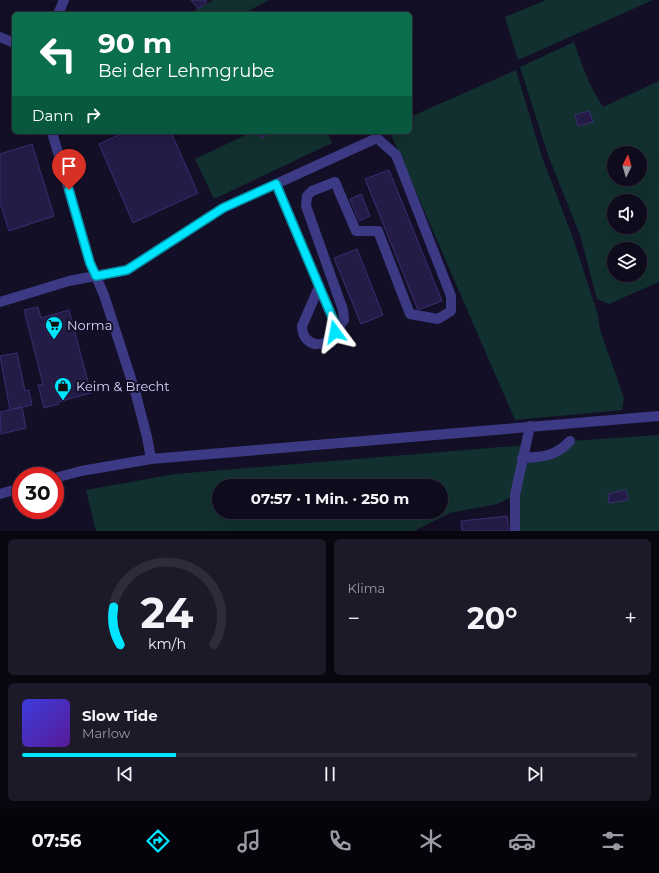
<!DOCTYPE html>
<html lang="de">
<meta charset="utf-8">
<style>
:root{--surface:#0e0b1c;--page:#1c1929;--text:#f1f3f6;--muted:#9b9ba3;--line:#2e2b3b;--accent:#00e5ff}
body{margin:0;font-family:Montserrat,sans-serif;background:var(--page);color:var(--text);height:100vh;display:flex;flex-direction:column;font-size:15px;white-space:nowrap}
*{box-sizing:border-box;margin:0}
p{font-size:13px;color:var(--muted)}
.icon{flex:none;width:22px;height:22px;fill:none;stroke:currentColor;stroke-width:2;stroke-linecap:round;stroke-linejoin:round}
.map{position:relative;height:531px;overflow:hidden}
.drawer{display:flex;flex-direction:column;gap:8px;padding:8px;background:#08060f;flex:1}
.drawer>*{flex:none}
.guide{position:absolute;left:12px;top:12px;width:400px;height:122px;border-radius:6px;box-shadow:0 4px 16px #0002,0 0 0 1px var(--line);background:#0b6e4f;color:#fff;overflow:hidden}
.needle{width:26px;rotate:5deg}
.controls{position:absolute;left:607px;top:146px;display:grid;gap:8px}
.controls a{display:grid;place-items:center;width:40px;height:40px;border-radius:50%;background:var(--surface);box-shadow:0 4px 16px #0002,0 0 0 1px var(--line);font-size:20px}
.speed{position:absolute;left:12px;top:467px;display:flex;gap:8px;font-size:20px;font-weight:700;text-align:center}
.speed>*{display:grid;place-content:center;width:52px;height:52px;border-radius:50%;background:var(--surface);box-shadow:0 4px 16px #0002,0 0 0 1px var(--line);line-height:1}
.speed .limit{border:6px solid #d22;background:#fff;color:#111}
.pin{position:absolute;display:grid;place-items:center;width:34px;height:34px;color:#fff;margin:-41px -17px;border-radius:50% 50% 50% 0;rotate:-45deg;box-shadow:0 0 4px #0007}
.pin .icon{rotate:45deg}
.me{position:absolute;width:44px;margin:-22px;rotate:347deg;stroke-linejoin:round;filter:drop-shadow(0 0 3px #0008)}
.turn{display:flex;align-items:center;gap:14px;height:84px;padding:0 20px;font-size:18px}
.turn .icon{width:52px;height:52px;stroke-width:2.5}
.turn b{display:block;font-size:28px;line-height:34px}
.then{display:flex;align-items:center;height:38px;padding:0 20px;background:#0003;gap:8px;font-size:15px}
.big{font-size:30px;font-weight:700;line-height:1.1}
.drawer .widget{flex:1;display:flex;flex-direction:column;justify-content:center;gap:6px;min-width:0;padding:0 14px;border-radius:6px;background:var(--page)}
.drawer .dial{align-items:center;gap:0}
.dial svg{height:104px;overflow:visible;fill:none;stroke:var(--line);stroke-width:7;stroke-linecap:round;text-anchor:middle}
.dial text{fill:var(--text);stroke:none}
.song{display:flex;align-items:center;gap:12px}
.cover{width:48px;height:48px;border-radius:6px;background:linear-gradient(135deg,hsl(240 70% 55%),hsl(270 70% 35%))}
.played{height:4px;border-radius:2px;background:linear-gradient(90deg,var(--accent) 25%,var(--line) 25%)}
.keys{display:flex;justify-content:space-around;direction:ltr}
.heat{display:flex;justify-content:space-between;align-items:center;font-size:22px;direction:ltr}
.drawer .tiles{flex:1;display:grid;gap:8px;grid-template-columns:1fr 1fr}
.widget:last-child{grid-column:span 2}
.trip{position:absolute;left:212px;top:479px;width:236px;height:40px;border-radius:20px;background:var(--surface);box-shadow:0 4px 16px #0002,0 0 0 1px var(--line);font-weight:700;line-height:40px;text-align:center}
.tab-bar{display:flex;height:64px;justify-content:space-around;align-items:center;background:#06040b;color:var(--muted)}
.tab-bar .icon{width:28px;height:28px}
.tab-bar .current{color:var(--accent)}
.tab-bar b{font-size:18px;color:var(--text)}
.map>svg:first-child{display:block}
.green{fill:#12302f;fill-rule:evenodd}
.building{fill:#241b47;stroke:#3b2d73}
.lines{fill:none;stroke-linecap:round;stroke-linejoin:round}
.minor{stroke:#3d3a85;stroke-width:10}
.route-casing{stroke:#0095a6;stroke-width:10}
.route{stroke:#00e5ff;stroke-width:7}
.labels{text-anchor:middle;stroke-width:4;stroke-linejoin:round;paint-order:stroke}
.poi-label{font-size:13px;fill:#d9d4ff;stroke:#130f26;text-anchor:start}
</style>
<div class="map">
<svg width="659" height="531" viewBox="0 0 659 531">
<rect width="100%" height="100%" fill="#130f26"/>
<!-- green -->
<path class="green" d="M214 0H269L243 14H188Z
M546 0H653L518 60 505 17Z
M574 42C582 64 589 87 603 107L659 81V282L609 304 597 299 580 235 548 155 520 67ZM614 153H640V179H614ZM614 201H640V227H614ZM614 249H640V275H614Z
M516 70 542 157 573 238 598 315 600 330 624 398 622 410 515 420 390 132H410V117Z
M252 132H327L332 143 214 199 195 159Z
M659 435V531H519L517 506 525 462 570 441Z
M526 445 515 495 497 504 450 513 414 531H96L86 490 175 474ZM219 486H441V512H219Z"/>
<!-- building -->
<path class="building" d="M191 0H205L207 2 198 9Z
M589 111 593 122 578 126 575 115Z
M125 132H171L198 193 133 223 99 144Z
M258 132H273L261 138Z
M32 144 54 216 9 231 0 203V154Z
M389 170 442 301 418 310 365 179Z
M361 194 370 216 359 221 350 199Z
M357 249 383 315 361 324 334 258Z
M38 307 41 318 69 310 91 393 58 402 59 404 44 408 38 385 43 384 24 310Z
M17 353 25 391 29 390 32 405 10 410 0 356Z
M22 407 26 428 1 434 0 412Z
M626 490 628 500 609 503 608 494Z
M507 516 509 531H462L461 521Z"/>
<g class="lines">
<!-- minor -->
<path class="minor" d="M58 14 64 0
M0 37 14 43
M52 132 90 263 104 295 135 391 147 437 151 459
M276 184 335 324C334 351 302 350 302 326L319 287
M0 302 69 281 127 270 223 208 377 138 396 155 451 296V311L438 319 410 314 378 231H356L335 182 312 191 307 196 306 206 343 310 344 320 335 332
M522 458C542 457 555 457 570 441
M55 478 81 471 151 459 659 416
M0 494 21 488
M515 531V495L530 426"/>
</g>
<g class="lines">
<defs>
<path id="route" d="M69 190 90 263 96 276 127 270 223 208 276 184 335 324V332"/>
</defs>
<!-- route casing -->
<use href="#route" class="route-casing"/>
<!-- route -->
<use href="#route" class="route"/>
</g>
<!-- icons -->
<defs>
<symbol id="supermarket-pin" viewBox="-11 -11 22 30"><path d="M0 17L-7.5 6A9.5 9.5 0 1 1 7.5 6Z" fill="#00e5ff" stroke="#130f26"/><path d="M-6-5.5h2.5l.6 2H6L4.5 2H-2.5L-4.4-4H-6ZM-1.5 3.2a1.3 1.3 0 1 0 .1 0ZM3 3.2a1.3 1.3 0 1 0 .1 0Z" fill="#111"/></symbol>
<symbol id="shop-pin" viewBox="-11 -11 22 30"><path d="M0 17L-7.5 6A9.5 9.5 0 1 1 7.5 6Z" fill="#00e5ff" stroke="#130f26"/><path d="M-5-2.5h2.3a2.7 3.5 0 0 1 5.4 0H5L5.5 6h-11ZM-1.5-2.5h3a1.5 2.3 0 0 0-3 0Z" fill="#111"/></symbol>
</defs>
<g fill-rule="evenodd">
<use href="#supermarket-pin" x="44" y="315" width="20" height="27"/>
<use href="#shop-pin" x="53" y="376" width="20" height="27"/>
</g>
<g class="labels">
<!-- poi labels -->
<g class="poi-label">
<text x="67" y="330">Norma</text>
<text x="76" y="391">Keim &amp; Brecht</text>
</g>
</g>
</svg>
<div class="controls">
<a><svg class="needle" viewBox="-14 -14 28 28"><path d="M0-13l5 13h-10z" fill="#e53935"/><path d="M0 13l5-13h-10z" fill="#9b9ba3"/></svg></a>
<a><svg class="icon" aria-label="sound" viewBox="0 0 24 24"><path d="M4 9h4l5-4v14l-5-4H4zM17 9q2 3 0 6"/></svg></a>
<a><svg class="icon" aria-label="layers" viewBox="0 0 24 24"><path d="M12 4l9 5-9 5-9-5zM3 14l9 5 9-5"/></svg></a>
</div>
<div class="speed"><div class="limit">30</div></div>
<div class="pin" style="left:69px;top:190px;background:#d93025"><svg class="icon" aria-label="arrive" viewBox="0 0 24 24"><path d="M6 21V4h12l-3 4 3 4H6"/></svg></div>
<svg class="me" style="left:335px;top:332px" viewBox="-20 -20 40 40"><path d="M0-17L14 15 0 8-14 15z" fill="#00e5ff" stroke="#fff" stroke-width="4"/></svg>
<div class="trip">07:57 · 1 Min. · 250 m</div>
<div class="guide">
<div class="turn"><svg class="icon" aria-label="left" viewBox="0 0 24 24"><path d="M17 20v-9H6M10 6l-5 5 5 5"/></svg><div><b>90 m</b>Bei der Lehmgrube</div></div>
<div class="then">Dann<svg class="icon" aria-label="right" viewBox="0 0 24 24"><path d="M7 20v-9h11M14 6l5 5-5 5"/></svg></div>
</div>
</div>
<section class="drawer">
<div class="tiles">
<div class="widget dial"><svg viewBox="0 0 100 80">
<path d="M14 69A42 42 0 1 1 86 69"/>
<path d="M14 69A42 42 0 0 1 9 40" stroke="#00e5ff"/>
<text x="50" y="56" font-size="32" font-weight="700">24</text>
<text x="50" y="72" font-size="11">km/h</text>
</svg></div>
<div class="widget"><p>Klima</p>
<div class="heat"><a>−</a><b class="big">20°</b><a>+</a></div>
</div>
<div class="widget">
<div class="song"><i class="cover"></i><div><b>Slow Tide</b><p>Marlow</p></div></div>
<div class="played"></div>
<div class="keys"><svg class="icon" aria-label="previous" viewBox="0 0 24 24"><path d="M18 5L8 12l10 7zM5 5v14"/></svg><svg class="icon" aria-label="pause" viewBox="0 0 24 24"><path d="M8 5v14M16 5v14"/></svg><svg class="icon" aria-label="next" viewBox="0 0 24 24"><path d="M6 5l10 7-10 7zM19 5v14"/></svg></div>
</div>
</div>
</section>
<nav class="tab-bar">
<b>07:56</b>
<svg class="icon current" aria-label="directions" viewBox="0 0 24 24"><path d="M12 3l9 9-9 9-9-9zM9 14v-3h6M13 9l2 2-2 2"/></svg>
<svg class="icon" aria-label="music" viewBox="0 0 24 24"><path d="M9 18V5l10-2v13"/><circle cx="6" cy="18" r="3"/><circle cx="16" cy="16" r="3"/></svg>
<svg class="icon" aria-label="phone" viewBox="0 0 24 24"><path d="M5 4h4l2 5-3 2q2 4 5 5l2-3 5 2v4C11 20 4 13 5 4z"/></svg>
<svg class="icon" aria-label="climate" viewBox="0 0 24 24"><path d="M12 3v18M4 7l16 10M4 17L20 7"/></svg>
<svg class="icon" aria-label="car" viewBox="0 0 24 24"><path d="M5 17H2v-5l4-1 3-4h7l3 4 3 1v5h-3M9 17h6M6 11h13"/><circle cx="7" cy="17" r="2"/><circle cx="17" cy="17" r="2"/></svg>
<svg class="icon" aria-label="filters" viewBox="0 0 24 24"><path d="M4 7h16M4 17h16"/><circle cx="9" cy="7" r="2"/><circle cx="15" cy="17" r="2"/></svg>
</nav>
